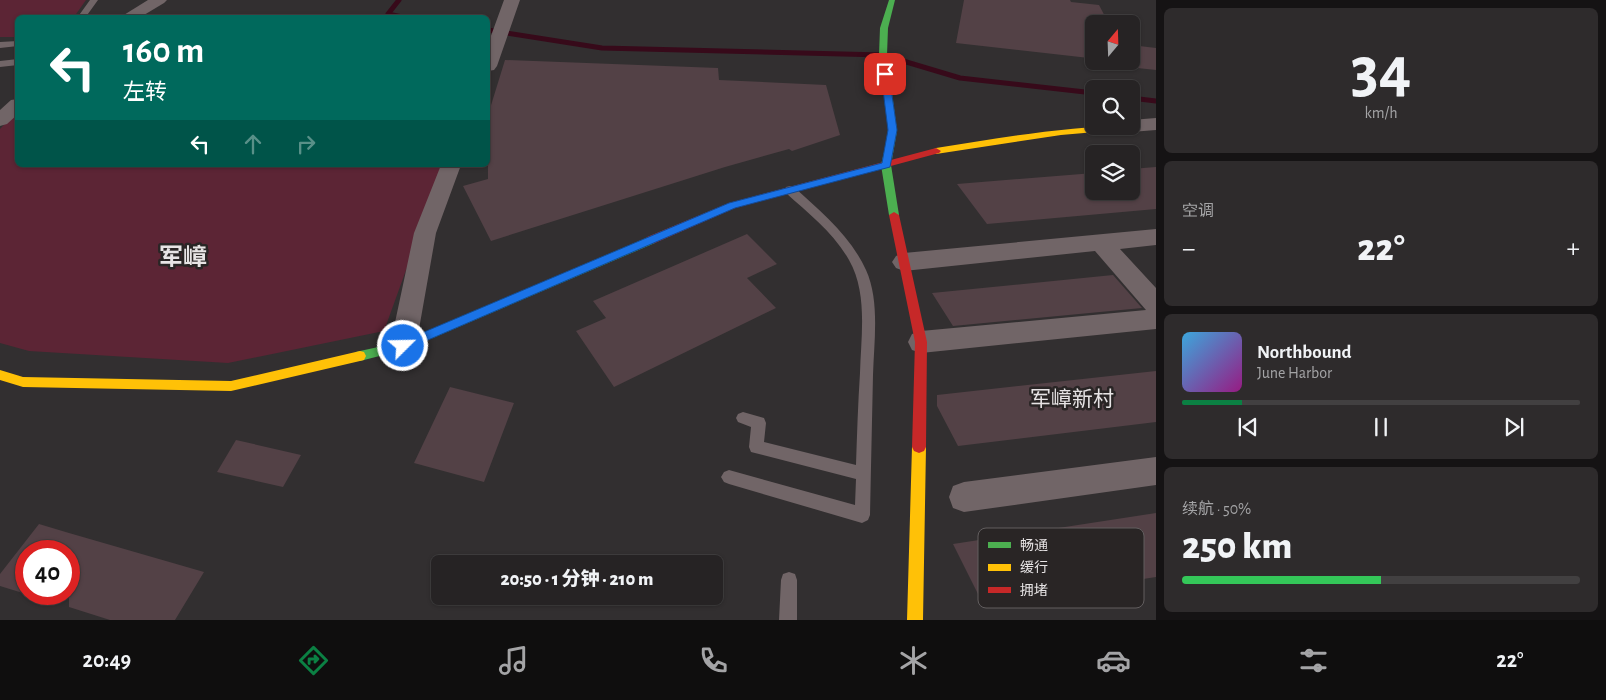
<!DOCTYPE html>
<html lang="zh">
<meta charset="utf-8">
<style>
:root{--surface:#262324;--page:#2e2b2c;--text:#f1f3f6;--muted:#a4a4a6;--line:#424041;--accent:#0b8043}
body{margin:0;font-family:"Alegreya Sans","Noto Sans SC",sans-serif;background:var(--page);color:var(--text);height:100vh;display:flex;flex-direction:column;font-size:19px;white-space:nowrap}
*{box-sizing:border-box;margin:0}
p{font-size:16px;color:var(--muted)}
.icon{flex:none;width:28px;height:28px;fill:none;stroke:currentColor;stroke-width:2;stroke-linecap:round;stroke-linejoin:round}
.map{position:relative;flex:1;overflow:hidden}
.sheet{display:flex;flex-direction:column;gap:8px;padding:8px;background:#151314;width:450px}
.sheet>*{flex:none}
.guide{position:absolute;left:15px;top:15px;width:475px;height:152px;border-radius:8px;box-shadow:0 1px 4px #0004,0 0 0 1px var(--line);background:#00695c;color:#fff;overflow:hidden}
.needle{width:32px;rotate:19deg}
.tools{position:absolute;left:1085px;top:15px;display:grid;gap:10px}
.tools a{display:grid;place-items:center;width:55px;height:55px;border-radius:8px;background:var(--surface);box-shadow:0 1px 4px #0004,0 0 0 1px var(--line);font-size:25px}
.speed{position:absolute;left:15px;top:540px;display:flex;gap:10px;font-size:25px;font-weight:700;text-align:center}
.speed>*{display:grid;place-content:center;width:65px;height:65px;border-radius:50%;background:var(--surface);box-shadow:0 1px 4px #0004,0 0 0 1px var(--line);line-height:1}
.speed .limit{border:8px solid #d22;background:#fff;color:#111}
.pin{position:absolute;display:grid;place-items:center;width:42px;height:42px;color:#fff;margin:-21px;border-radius:10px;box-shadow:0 2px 8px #0006}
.me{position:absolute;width:55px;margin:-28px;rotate:67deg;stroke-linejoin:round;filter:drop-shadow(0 0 4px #0008)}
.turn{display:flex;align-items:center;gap:18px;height:105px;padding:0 25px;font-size:22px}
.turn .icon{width:65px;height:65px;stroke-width:2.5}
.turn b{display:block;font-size:35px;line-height:42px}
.lanes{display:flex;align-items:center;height:48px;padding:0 25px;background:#0003;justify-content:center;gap:25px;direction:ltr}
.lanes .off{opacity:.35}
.big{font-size:38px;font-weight:800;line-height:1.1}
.sheet .card{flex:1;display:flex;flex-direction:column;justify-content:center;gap:8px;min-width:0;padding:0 18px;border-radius:8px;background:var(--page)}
.sheet .dial{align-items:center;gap:0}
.dial b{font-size:65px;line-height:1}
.song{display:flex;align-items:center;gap:15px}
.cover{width:60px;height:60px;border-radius:8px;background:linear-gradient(135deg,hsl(200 70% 55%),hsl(310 70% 35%))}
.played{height:5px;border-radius:2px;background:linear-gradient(90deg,var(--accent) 15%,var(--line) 15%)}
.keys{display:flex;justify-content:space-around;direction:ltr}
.heat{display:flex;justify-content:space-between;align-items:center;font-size:28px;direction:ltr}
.charge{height:8px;border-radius:4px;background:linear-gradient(90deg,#34c759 50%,var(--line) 0)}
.trip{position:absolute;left:431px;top:555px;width:292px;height:50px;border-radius:8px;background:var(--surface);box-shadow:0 1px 4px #0004,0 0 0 1px var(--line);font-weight:800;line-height:50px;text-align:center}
.tab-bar{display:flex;height:80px;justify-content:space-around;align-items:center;background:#0f0e0e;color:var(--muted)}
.tab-bar .icon{width:35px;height:35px}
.tab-bar .current{color:var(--accent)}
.tab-bar b{font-size:22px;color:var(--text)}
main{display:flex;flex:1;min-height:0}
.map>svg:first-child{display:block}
.green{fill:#5c2535}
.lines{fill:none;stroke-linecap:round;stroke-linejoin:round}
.stream{stroke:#370a1a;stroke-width:5}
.building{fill:#534146}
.lane{fill:#716567;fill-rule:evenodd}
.street{fill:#716567;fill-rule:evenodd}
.fast{fill:#4caf50;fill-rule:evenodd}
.slow{fill:#ffc107;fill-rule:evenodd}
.jam{fill:#c62828;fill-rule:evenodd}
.route{fill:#1a73e8;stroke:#114b97}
.labels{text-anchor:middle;stroke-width:5;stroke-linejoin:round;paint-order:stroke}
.quarter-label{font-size:21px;fill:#e7e4e5;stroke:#292525}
.district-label{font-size:24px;font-weight:bold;fill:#e7e4e5;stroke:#292525}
.key{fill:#292525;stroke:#625e5f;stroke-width:1}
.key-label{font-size:14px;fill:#e7e4e5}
</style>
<main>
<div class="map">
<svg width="1156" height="620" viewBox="0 0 1156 620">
<rect width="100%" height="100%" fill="#322f30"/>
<!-- green -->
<path class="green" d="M0 0H86L74 17 18 18 17 37H0Z
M17 111 18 165H444L384 331 228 363 29 351 0 343V129Z"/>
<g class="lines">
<!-- stream -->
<path class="stream" d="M399 0 388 14 407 18
M488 30 602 48 883 55 960 78 1094 93
M1131 98 1156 101"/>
</g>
<!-- building -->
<path class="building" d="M964 0H1070L1071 2 1099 5 1109 24H1094V61H1130L1131 64V45L1156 48V70L1091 63 1089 58 956 43Z
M505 60 718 68 719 80 826 85 840 135 792 151 789 149 725 167 491 241 463 186 488 179V115Z
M1156 167V209L987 224 957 184 1094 173V191H1131V169Z
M747 234 777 264 747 278 776 308 614 387 576 331 606 318 593 301Z
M1113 275 1142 308 953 326 932 293Z
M1156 371V422L958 446 937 406V395Z
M450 387 514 403 484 482 414 463Z
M236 440 301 455 283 487 217 472Z
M1156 513V577L983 604 953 544Z
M39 524 69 533 204 572 175 620H110L69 607V551H26V594L0 586V574Z"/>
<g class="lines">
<!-- lane -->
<path class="lane" d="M90 0H98L85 18H77Z
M18 41V46L0 48V42Z
M18 59V65L0 67V61Z
M790 186 794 187C821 212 850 235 866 270 880 301 874 341 873 375 872 422 871 468 870 515L868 520 862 523 729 484 724 482 721 477 724 472 729 470 855 505 856 479 751 452 749 447 751 427 738 422 736 418 738 414 743 412 764 418 766 423 764 442 856 465C857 434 858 403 860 373 861 336 868 293 849 260 834 233 808 213 786 193L785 190 786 187Z
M789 572 795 574 797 580V620H779L781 580 783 574Z"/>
<!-- street -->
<path class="street" d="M148 0H167L164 3 139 18H119Z
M504 0H520L497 66 494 70 488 71V44Z
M18 99V114L7 124 0 126V110L11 100Z
M1156 118V130L1131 132 1124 130 1122 126H1131V120Z
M441 165H461L436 233 416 346 412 354 403 357 394 354 390 346 414 233Z
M1156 229V245L1120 249 1156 288V329L921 353 912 350 908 342 912 334 921 331 1146 310 1095 251 904 271 896 268 892 262 896 256 904 253Z
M1156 457V485L964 512 953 508 949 497 953 486 964 482Z"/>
<!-- fast -->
<path class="fast" d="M889 0H895L888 28 887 55 897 131 891 165 899 215 894 218 889 215 881 165 889 131 879 55 880 28Z
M651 236 656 240 655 243 407 349 360 361 356 360 354 356 356 352 360 351 401 342Z"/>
<!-- slow -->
<path class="slow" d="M1131 124 1134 126 1130 129 1061 135 936 154 931 151 936 148C1001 138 1065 126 1131 126Z
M360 351 364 352 366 356 364 360 360 361 231 391 23 387 0 380V370L23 377 231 381Z
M919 441 924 443 926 447 923 620H907L912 447 914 443Z"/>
<!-- jam -->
<path class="jam" d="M936 148 941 151 939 153 735 208 655 243 651 244 646 240 647 237 729 203Z
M894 212 899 215 927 342 926 447 924 451 919 453 914 451 912 447 915 342 889 215Z"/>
</g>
<!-- route -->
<path class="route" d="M885 71 889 74 897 130 890 167 735 208 407 349H398L397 346 398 343 729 203 882 163 888 130 881 74Z"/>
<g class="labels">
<!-- quarter labels -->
<g class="quarter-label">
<text x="1072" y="406">军嶂新村</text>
</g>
<!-- district labels -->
<g class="district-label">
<text x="183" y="265">军嶂</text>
</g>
</g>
<!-- legend -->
<rect x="978" y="528" width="166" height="80" rx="8" class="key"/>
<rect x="988" y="542" width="23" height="6" fill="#4caf50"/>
<rect x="988" y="564" width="23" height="7" fill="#ffc107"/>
<rect x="988" y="587" width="23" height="6" fill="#c62828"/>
<g class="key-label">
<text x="1020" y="550">畅通</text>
<text x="1020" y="572">缓行</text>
<text x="1020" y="595">拥堵</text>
</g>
</svg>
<div class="tools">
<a><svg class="needle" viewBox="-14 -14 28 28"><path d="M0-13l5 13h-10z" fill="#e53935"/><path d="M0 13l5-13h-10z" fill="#a4a4a6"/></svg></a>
<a><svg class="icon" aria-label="search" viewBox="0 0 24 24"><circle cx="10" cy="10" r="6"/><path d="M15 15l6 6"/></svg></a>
<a><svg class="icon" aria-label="layers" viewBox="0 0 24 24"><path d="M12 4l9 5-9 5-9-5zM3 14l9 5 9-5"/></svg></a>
</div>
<div class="speed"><div class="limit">40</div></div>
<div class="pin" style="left:885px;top:74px;background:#d93025"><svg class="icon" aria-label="arrive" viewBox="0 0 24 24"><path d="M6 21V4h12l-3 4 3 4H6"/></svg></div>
<svg class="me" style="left:403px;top:346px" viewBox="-20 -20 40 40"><circle r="17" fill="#1a73e8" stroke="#fff" stroke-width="3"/><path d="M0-11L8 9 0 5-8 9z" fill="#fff"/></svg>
<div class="trip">20:50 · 1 分钟 · 210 m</div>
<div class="guide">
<div class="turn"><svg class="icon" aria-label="left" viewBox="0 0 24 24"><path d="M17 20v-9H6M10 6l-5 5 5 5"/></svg><div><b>160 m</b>左转</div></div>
<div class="lanes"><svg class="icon" aria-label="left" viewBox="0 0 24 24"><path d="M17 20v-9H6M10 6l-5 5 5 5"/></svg><svg class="icon off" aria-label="ahead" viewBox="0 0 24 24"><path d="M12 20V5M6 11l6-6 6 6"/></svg><svg class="icon off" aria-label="right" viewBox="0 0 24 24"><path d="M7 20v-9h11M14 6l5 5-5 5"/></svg></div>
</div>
</div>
<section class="sheet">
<div class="card dial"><b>34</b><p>km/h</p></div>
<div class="card"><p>空调</p>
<div class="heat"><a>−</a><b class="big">22°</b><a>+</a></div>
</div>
<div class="card">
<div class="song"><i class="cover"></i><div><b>Northbound</b><p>June Harbor</p></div></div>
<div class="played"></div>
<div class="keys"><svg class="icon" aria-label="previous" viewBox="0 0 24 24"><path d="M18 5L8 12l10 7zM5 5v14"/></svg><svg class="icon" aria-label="pause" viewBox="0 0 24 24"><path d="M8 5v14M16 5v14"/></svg><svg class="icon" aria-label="next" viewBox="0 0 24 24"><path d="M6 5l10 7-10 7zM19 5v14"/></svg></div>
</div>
<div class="card"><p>续航 · 50%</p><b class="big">250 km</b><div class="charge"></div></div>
</section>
</main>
<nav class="tab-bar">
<b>20:49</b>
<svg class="icon current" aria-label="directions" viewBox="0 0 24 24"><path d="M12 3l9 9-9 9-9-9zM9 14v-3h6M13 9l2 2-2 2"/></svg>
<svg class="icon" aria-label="music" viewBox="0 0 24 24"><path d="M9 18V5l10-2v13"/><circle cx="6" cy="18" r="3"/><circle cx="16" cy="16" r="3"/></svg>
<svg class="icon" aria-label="phone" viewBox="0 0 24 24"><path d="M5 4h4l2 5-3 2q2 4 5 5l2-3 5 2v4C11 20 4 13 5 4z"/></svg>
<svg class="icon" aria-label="climate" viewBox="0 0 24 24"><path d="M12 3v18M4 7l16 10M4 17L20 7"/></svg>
<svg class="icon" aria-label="car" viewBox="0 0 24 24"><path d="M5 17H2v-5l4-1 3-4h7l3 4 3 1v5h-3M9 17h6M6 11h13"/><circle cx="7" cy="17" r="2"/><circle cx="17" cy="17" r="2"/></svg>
<svg class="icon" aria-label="filters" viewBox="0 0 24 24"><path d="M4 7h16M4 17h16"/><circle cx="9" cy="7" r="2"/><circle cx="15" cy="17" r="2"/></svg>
<b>22°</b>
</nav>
